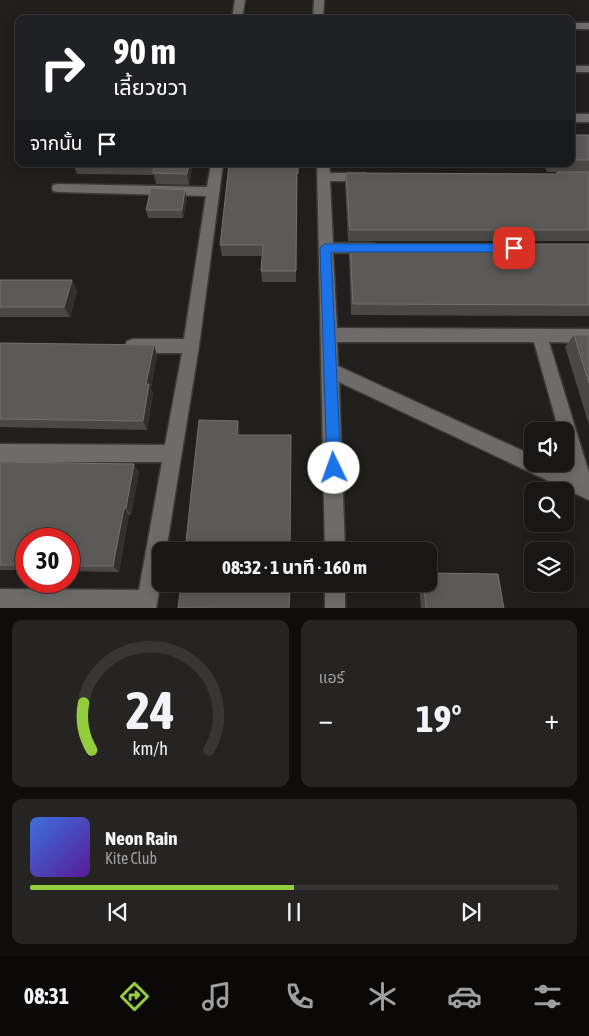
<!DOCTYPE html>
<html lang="th">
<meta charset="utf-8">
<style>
:root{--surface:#191715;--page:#262422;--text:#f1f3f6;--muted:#9f9fa0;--line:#373634;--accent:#93cd3d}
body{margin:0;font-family:"Asap Condensed","Noto Sans Thai",sans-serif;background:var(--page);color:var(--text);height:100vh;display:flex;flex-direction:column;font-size:19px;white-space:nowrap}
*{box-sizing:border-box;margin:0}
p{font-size:16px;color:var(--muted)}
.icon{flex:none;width:28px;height:28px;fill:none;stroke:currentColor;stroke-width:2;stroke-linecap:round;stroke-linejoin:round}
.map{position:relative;height:608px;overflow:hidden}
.panel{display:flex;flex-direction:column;gap:12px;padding:12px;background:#0e0d0c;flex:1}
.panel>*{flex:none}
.guide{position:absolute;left:15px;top:15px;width:560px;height:152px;border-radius:10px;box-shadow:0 2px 12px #0003,0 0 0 1px var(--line);background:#202124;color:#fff;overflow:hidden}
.tools{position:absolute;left:524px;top:422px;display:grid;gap:10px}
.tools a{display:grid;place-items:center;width:50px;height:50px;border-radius:10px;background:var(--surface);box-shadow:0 2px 12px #0003,0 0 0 1px var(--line);font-size:25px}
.speed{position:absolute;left:15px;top:528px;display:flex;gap:10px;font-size:25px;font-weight:700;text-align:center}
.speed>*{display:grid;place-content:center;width:65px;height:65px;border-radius:50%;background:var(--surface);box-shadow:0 2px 12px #0003,0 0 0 1px var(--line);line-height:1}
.speed .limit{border:8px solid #d22;background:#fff;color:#111}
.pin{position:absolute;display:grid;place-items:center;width:42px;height:42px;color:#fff;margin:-21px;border-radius:10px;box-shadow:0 2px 8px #0006}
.me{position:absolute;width:55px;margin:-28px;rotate:357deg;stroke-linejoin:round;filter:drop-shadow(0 0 4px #0008)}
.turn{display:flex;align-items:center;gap:18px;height:105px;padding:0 15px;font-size:22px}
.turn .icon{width:65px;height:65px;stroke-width:2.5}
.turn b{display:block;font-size:35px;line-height:42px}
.then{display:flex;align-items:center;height:48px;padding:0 15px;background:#0003;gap:10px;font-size:19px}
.big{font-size:38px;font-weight:700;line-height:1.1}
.panel .widget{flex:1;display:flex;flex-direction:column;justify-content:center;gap:8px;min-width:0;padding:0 18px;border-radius:10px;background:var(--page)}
.panel .dial{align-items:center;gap:0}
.dial svg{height:130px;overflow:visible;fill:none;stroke:var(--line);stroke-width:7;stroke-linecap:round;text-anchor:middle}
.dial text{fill:var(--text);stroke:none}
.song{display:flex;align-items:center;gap:15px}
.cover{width:60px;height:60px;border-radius:8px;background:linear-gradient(135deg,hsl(220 70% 55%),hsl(270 70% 35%))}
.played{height:5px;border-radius:2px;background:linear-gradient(90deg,var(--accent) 50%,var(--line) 50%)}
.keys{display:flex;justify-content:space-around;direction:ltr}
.heat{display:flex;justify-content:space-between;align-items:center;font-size:28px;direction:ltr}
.panel .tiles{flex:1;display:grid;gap:12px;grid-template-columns:1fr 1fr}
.widget:last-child{grid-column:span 2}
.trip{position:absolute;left:152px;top:542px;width:285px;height:50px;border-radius:10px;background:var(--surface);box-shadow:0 2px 12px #0003,0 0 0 1px var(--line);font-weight:700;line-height:50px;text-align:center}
.dock{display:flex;height:80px;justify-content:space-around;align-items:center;background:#0a0908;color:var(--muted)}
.dock .icon{width:35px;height:35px}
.dock .current{color:var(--accent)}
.dock b{font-size:22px;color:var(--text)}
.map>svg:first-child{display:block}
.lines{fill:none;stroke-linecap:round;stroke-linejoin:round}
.minor-casing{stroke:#3c3b38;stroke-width:3}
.minor{fill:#6e6c68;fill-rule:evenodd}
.wall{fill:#494845}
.shaded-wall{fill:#32302d}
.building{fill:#5b5a56;stroke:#72716e}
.route{fill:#1a73e8;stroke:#114b97}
</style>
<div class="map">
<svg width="589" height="609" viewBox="0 0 589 609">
<rect width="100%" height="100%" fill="#211f1c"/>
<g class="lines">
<defs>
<path id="minor" d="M235 0H245L242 19H232Z
M314 0H324L323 19H313Z
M571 23H589V29H571Z
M571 66H589V72H571Z
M571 114H589V122H571Z
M211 164H223L199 346 166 551H161V579L156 609H0V589L139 590 162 462H0V444L165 445 182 353H133L127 351 125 346 127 341 133 339H184L206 196 58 192 53 191 52 188 53 185 58 184 207 187Z
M317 164H329L330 173H365L371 177 365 181H330L333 243H370L375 244 377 248 375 252 370 253H333L337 328 589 329V343L549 342 589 473V500L339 382 345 551H325ZM337 342H534L559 431H565V452L571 472 552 464H532V455L338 366Z
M325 584H345V609H325Z"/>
</defs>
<!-- minor casing -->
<use href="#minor" class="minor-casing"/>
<!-- minor -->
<use href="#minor" class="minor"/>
</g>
<!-- wall -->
<path class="wall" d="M571 135H589V241H348L345 185 346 173 556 174 557 172H559H547L544 164H571Z
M73 164H193L189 185 156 184 154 175 77 174Z
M229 164H299V174H297L296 282H262L261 271 262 256H222L220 245Z
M187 198 183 218H148L146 210Z
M350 244H589V316L351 315 349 255Z
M0 280H72L77 291 70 317H0Z
M574 335H589V425L565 347Z
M0 343 154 345 157 355 151 388 153 394 147 430 0 427Z
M0 462 139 472 131 515H129L119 572 69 571V539H26V570H0Z
M419 584H429L504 609H421Z"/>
<!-- shaded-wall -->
<path class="shaded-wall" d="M189 164H193L189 185 187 174Z
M185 190 187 198 183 218 182 210Z
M72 280 77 291 70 317 64 307Z
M154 345 157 355 151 388 153 394 147 430 143 421 146 384Z
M238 421 240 431 239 445 237 435Z
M134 464 139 472 131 515 126 508Z
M124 508 129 515 119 572 113 566Z"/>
<!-- building -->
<path class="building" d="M571 135H589V160H571Z
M125 164H189L187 174 153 173 155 164Z
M229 164H297L296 271H261L263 245H220Z
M557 172H589V230H350L346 173 558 174Z
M151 188 185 190 182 210H146Z
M350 244H589V305L353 304Z
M0 280H72L64 307H0Z
M574 335H589V383Z
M0 343 154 345 146 384H149L143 421 0 419Z
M199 420 238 421 237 435H291L290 551H185Z
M0 462 134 464 126 508H124L113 566H69V539H26V565H0Z
M429 573 498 574 504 609H426L424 584H429Z
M181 584H290L289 609 178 608Z"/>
<!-- route -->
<path class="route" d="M325 244H514L519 248 514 252H331L341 468 339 473 334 475 329 473 327 468 320 248Z"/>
</svg>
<div class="tools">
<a><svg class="icon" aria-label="sound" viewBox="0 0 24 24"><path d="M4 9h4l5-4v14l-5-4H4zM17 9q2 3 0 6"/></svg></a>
<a><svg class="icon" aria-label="search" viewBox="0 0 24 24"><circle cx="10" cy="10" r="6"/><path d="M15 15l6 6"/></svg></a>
<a><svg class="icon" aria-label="layers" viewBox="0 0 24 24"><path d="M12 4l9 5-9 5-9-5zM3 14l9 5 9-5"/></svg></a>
</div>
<div class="speed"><div class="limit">30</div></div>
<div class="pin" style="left:514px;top:248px;background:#d93025"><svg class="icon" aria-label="arrive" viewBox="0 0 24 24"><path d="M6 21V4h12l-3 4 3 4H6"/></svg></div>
<svg class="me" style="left:334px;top:468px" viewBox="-20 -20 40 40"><circle r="19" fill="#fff"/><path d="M0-13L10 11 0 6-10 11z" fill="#1a73e8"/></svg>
<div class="trip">08:32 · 1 นาที · 160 m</div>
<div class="guide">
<div class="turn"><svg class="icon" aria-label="right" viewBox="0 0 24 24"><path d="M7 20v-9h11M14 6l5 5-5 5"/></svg><div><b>90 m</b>เลี้ยวขวา</div></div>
<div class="then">จากนั้น<svg class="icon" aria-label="arrive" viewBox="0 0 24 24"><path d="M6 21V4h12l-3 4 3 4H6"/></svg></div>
</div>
</div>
<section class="panel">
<div class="tiles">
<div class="widget dial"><svg viewBox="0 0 100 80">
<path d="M14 69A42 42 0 1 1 86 69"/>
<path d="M14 69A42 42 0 0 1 9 40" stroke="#93cd3d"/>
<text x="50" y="56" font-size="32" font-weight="700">24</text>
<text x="50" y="72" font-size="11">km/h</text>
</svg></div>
<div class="widget"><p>แอร์</p>
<div class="heat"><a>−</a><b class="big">19°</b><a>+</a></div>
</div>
<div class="widget">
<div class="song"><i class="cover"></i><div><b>Neon Rain</b><p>Kite Club</p></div></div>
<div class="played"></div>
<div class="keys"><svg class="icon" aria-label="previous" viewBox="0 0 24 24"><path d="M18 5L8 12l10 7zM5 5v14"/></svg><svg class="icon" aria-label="pause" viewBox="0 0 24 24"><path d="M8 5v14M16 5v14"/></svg><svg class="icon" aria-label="next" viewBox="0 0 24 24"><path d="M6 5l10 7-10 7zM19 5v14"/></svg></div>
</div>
</div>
</section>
<nav class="dock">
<b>08:31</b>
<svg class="icon current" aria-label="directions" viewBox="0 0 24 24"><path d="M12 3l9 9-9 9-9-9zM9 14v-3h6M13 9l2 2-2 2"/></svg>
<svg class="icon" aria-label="music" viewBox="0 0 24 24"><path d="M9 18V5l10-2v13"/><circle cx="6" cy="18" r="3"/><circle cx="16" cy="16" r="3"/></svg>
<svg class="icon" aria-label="phone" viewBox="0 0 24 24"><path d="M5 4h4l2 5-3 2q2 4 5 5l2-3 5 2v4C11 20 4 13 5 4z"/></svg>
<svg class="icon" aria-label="climate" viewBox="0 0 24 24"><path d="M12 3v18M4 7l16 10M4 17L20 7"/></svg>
<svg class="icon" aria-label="car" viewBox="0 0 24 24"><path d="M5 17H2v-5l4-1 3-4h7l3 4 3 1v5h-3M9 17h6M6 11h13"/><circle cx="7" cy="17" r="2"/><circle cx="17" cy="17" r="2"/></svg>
<svg class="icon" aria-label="filters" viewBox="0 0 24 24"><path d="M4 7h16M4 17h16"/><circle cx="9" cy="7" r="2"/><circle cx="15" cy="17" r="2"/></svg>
</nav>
